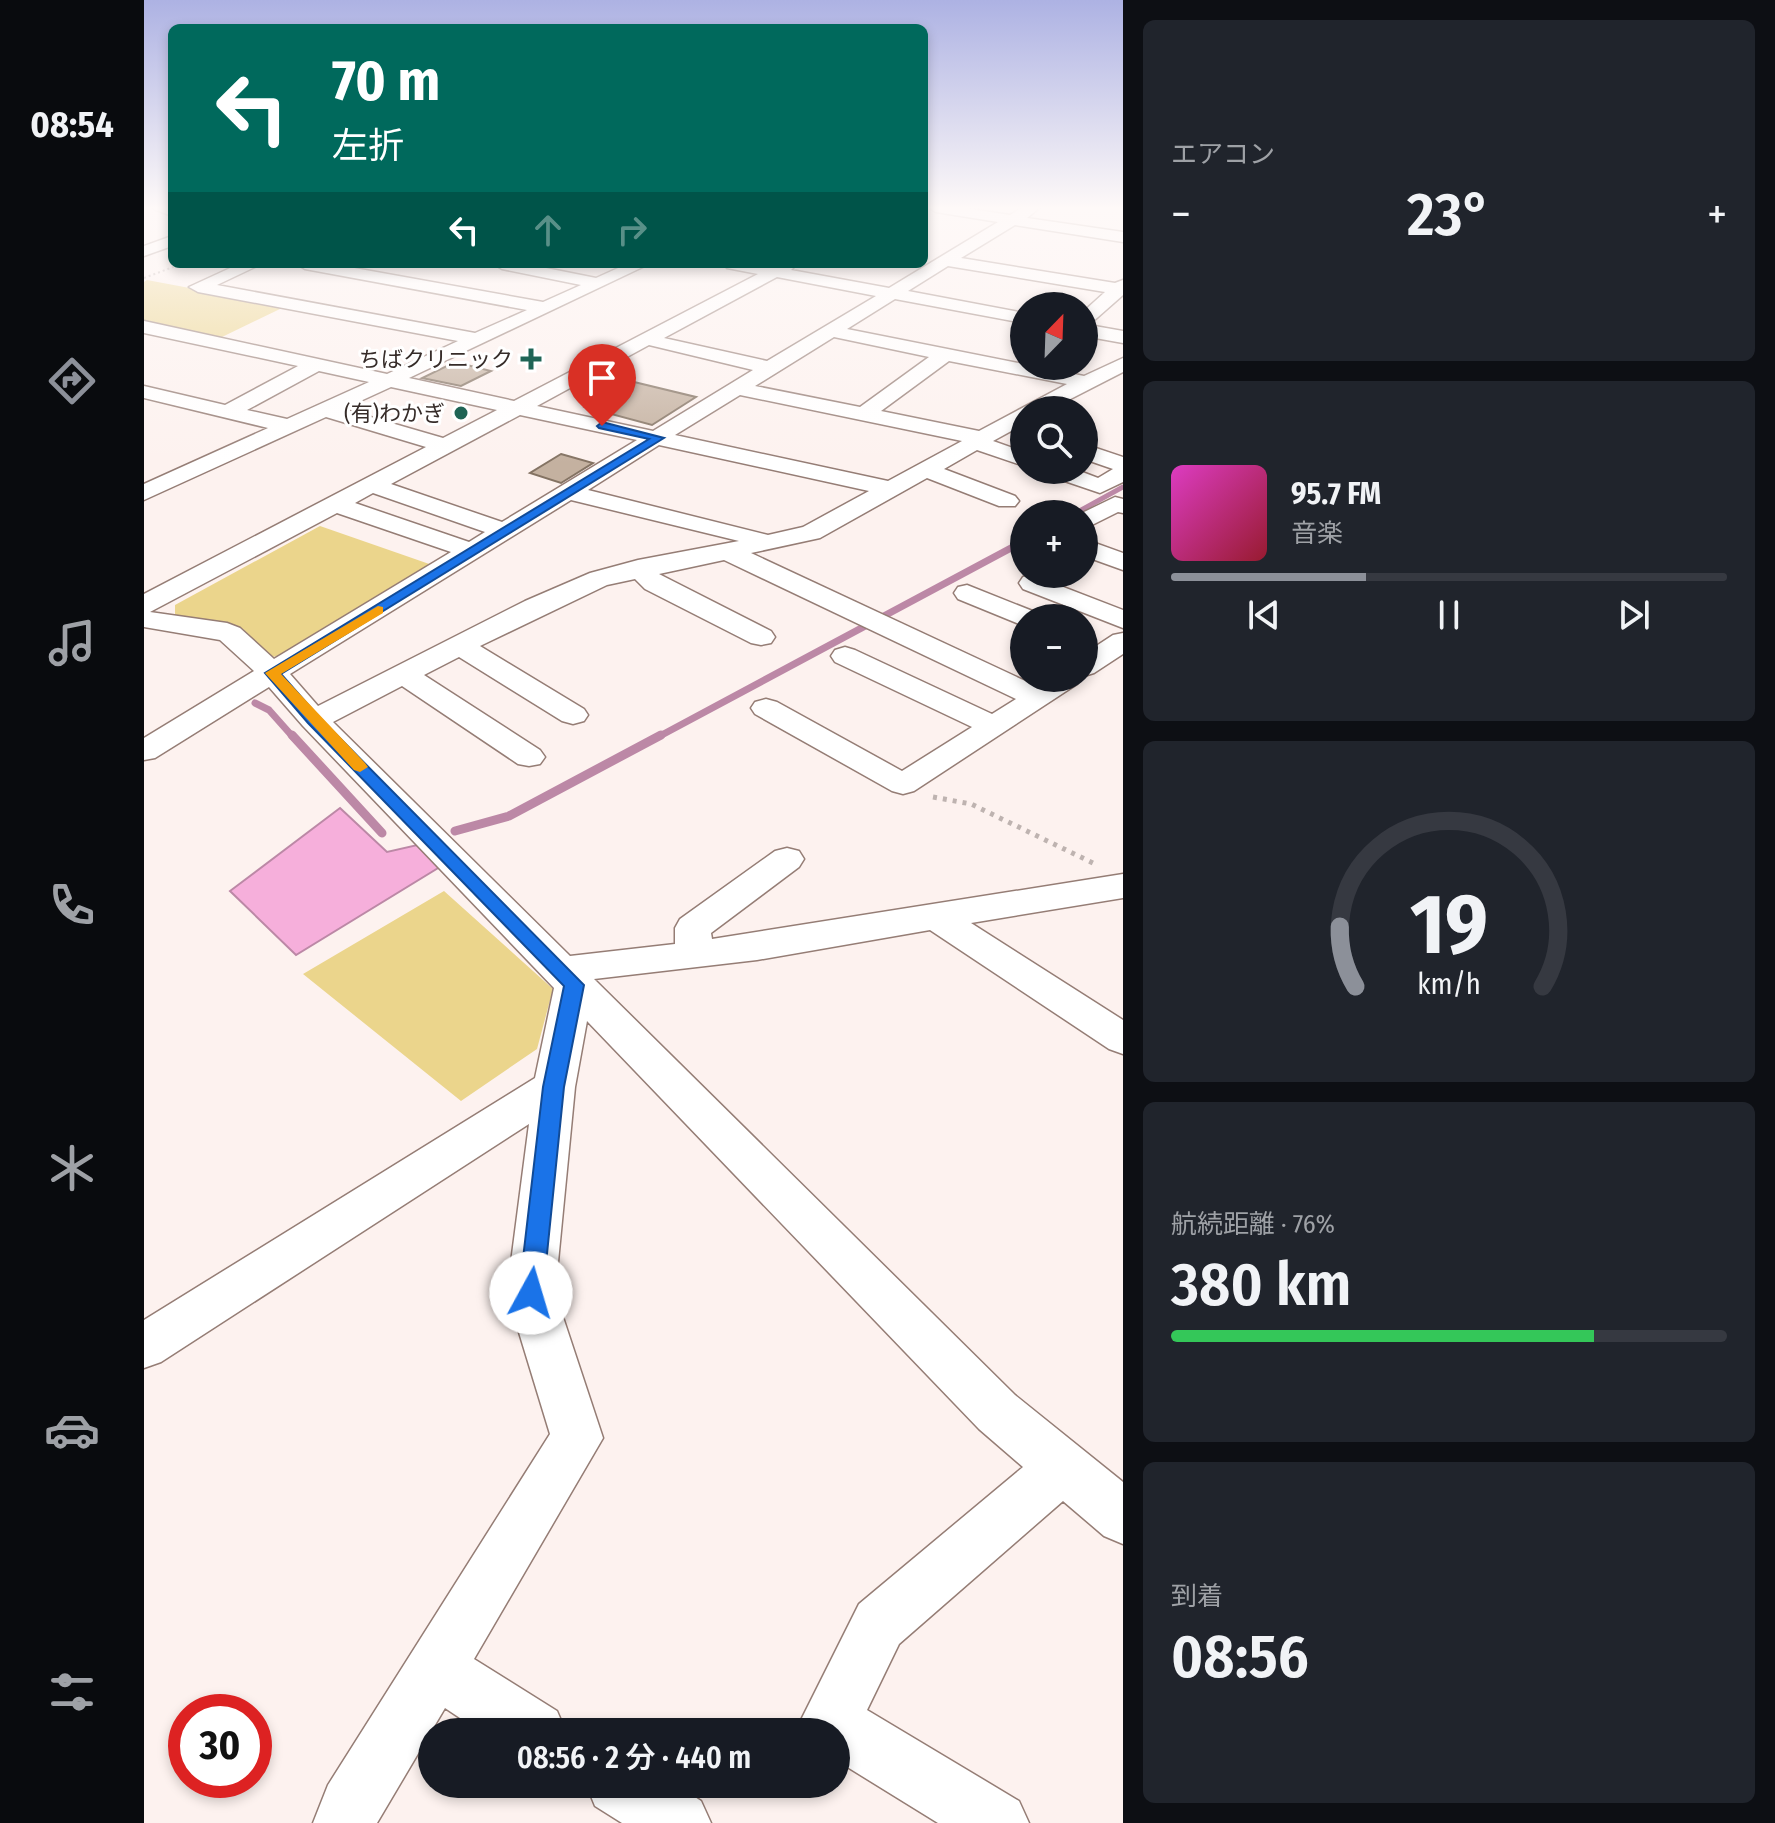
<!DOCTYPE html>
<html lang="ja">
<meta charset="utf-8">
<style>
:root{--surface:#171b24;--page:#20242c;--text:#f1f3f6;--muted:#9ea1a6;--line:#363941;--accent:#8c9099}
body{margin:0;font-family:"Fira Sans Condensed","Noto Sans JP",sans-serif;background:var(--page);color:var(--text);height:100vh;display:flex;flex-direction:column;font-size:30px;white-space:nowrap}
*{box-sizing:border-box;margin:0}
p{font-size:26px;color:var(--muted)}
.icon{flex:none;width:44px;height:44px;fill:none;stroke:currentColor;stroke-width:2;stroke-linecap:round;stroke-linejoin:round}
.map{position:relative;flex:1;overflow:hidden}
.panel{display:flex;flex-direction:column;gap:20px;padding:20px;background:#0d0f14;width:652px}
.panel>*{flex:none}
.hud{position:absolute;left:24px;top:24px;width:760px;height:244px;border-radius:12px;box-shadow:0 4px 12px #0003;background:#00695c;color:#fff;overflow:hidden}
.needle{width:52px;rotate:23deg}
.controls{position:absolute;left:866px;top:292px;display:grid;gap:16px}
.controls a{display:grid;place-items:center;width:88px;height:88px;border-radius:50%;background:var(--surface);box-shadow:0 4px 12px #0003;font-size:40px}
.speed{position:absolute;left:24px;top:1694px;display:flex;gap:16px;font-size:40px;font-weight:700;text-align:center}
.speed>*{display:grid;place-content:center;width:104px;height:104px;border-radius:50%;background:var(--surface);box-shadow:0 4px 12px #0003;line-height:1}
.speed .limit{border:12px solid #d22;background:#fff;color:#111}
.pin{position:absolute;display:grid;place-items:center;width:68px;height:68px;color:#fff;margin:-82px -34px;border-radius:50% 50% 50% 0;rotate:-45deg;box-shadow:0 0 8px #0007}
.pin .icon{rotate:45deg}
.me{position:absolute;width:88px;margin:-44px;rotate:6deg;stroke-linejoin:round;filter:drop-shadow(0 0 6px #0008)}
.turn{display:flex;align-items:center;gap:28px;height:168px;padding:0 32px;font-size:36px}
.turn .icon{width:104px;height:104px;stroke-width:2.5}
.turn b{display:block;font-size:56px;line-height:68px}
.lanes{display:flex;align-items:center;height:76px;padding:0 32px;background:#0003;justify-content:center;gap:40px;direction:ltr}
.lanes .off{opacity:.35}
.big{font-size:60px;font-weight:600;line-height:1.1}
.panel .card{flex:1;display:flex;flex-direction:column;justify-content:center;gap:12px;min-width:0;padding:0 28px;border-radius:12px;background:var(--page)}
.panel .dial{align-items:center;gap:0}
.dial svg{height:208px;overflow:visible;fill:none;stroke:var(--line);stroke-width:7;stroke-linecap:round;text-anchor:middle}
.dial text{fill:var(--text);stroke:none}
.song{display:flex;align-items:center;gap:24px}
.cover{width:96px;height:96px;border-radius:12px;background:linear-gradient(135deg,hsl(310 70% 55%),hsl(350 70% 35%))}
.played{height:8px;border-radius:4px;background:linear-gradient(90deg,var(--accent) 35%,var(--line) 35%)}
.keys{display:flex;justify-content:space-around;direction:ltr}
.heat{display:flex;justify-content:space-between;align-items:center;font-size:44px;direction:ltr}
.charge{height:12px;border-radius:6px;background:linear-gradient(90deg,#34c759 76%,var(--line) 0)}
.trip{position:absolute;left:274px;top:1718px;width:432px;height:80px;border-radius:40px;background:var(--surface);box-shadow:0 4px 12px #0003;font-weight:600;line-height:80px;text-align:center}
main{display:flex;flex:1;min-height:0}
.tabs{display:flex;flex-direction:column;width:144px;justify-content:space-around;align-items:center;background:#090b0e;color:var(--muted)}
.tabs .icon{width:56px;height:56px}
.tabs .current{color:var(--accent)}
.tabs b{font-size:36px;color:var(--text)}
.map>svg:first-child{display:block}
.green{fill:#ebd58c}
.water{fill:#f6afdb;stroke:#bc88a6;stroke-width:2}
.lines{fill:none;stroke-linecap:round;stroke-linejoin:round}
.stream-far2{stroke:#bc88a6;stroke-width:5}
.stream-far1{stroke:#bc88a6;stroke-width:7}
.stream{stroke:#bc88a6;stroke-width:9}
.building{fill:#c4b1a0;stroke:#847363;stroke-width:2}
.minor-casing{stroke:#957d75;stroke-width:3}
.path-far1{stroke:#beb3b0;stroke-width:2;stroke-dasharray:2 3;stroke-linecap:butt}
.path{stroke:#beb3b0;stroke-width:5;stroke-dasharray:4 6;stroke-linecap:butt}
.minor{fill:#fff;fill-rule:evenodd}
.route{fill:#1a73e8;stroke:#114b97;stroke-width:2}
.slow{fill:#f59e0b}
.poi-dot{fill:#1f6455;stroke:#fff;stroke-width:3}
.labels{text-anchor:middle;stroke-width:6;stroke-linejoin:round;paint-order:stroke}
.far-poi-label{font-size:22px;fill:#362c29;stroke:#fff;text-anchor:end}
</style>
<main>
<nav class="tabs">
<b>08:54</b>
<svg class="icon current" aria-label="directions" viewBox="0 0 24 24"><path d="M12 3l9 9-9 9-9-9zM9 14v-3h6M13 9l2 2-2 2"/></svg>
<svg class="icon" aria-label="music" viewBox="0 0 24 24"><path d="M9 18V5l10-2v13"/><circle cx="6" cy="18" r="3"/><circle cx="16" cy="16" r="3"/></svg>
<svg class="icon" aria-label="phone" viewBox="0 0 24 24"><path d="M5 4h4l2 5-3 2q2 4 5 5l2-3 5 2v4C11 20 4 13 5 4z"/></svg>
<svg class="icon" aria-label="climate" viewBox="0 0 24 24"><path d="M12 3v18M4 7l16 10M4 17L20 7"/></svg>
<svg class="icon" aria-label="car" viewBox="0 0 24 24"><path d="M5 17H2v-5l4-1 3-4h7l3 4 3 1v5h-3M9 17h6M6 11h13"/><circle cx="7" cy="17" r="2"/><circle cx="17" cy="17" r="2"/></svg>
<svg class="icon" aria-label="filters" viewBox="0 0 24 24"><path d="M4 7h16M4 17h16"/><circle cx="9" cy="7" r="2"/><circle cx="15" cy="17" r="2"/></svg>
</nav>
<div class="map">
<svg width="979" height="1823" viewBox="0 0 979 1823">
<rect width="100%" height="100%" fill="#fdf2ef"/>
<!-- green -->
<path class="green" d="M3 280 136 305V309L78 337 0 323V282Z
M176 526 291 566 144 655 127 657 99 629 31 617V605Z
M300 891 409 989 393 1049 317 1101 159 974Z"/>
<!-- water -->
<path class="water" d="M196 808 243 852 282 843 299 865 152 955 86 891Z"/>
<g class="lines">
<!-- stream-far2 -->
<path class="stream-far2" d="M930 514 979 487"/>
<!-- stream-far1 -->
<path class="stream-far1" d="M111 703 125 710 149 737
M514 737 880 541"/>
<!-- stream -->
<path class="stream" d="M148 735 238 833
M311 831 365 816 517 735"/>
</g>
<!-- building -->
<path class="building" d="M311 362 347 371 317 386 278 378Z
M486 381 552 397 508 425 441 407Z
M417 454 449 463 417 483 386 473Z"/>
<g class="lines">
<defs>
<path id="minor" d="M28 208V216L10 209V208Z
M785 208H820L866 215 878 208H895L883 218 979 232V242L871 225 817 258 971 283 979 280V295L945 325 979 331V343L940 336V311L961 292 804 266 764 291 880 313V323L751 299 703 329 940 376 979 358V372L905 410H880V424L849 441 880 452V466L833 450 800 469 871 496 875 501 871 506H855L783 478 676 538 607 553 892 686 904 678H938L933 684 770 791 759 794 748 791 611 714 607 708 611 702 622 699 633 702 758 771 828 727 691 662 687 656 691 650 701 647 711 650 848 714 872 699 580 560 515 574 627 631 631 637 627 643 617 645 607 643 501 589 491 579 463 585 336 646 440 709 444 715 440 721 429 724 418 721 315 657 280 675 396 750 401 757 396 764 385 766 374 764 258 686 189 722 426 956 531 944V928L536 919 631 851 643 848 655 851 660 859 655 867 567 933 568 939 979 874V898L827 923 979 1020V1054L965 1049 786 930 613 960 450 979 871 1395 979 1482V1544L960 1536 919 1501 755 1644 723 1710 875 1801 885 1823H794L692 1760V1732H660L656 1722 715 1604 879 1467 835 1429 443 1021 431 1087 411 1293 459 1438 330 1659 413 1711 422 1732H337L301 1708 233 1823H169L184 1785 406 1434 363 1293 385 1124 17 1362 0 1368V1320L391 1078 410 988 159 726 125 687 11 758 0 760V738L110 671 76 640 0 627V594L282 447 182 417 0 500V484L124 428 0 398V386L81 405 154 366 0 333V321L243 374 314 341 54 292 45 287 95 264H117L73 285 331 333 383 310 161 269 153 264H188L399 302 437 285 358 269 350 264H382L452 278 483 264H505L265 378 370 401 614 274 583 268 581 264H653L647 270 745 288 854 222 792 212ZM633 277 732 296 623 361 520 338ZM690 337 785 357 716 407 611 386ZM505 345 609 370 509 431 393 406ZM805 361 923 384 835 431 737 411ZM175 371 225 382 143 419 103 410ZM247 387 353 410 299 438 199 409ZM596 395 818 441 744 481 531 435ZM376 415 493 440 358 522 247 484ZM515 445 725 491 659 527 624 535 444 490ZM229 493 341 532 325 542 211 503ZM427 500 595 541 494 560 446 573 381 601 174 706 146 674ZM193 513 307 552 130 659 96 628 83 623 6 612Z
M28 236V246L0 256V246Z
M940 444 979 457V482L956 493 903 475 900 470H933L954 478 969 469 940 459Z
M971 497 979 499V513L974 512 940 529V514H936Z
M940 539 979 553V570L940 556Z
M888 575 979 610V628L879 589 875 583 879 577Z
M823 585 891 612 895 618H880V626L814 599 810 593 814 587Z
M979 633V654L950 673 940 676V654L969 635Z
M442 1784H531L557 1801 567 1823H478L451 1806Z"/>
</defs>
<!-- minor casing -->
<use href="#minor" class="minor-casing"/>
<!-- path-far1 -->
<path class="path-far1" d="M0 278 37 264"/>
<!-- path -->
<path class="path" d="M789 797 827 804 949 863"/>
<!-- minor -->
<use href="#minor" class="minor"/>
</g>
<!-- sky -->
<linearGradient id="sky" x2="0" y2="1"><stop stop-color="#adb2e3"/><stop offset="0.45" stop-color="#fef9f8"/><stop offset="1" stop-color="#fef9f8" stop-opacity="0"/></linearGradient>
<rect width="979" height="463" fill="url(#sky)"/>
<!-- route -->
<path class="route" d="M458 422 520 438 137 674 175 717 440 985 420 1087 399 1293 395 1300 387 1303 378 1300 375 1293 399 1087 420 986 164 723 121 673 505 439 455 428 453 426Z"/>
<!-- slow -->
<path class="slow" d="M234 606 239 607V613L137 674 221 763 224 767 216 772 210 770 121 673Z"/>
<!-- markers -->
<g class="poi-dot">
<path d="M383 347h8v8h8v8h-8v8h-8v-8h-8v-8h8z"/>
<circle cx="317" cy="413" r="8"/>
</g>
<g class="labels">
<!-- far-poi labels -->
<g class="far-poi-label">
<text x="369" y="367">ちばクリニック</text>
<text x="301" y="421">(有)わかぎ</text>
</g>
</g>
</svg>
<div class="controls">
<a><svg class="needle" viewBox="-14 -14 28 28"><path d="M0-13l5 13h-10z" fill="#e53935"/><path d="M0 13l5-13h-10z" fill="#9ea1a6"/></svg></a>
<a><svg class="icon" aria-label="search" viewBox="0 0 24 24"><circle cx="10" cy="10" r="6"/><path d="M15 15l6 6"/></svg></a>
<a>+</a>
<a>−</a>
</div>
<div class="speed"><div class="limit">30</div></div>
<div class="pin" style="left:458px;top:426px;background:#d93025"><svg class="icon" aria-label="arrive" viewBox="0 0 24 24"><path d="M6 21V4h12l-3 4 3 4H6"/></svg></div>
<svg class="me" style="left:387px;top:1293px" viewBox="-20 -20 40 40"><circle r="19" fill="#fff"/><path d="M0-13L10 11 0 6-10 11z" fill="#1a73e8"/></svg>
<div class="trip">08:56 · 2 分 · 440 m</div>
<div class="hud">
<div class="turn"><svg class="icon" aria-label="left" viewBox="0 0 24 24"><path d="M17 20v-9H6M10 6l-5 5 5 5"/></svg><div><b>70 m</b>左折</div></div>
<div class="lanes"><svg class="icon" aria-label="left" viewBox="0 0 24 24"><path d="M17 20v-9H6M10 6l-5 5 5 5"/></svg><svg class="icon off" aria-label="ahead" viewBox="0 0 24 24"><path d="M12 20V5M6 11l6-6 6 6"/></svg><svg class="icon off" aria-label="right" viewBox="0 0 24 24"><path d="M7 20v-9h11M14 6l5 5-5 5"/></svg></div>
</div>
</div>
<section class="panel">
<div class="card"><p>エアコン</p>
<div class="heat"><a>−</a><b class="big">23°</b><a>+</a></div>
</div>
<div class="card">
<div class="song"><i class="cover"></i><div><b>95.7 FM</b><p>音楽</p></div></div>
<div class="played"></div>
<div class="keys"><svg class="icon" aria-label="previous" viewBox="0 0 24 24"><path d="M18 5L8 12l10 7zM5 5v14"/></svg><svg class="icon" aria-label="pause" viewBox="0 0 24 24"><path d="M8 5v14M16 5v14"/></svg><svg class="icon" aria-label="next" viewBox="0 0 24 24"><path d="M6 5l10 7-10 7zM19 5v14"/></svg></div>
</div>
<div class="card dial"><svg viewBox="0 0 100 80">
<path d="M14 69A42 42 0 1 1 86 69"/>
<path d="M14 69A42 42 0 0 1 8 46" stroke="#8c9099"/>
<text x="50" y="56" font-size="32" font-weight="700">19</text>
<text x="50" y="72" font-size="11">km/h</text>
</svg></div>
<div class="card"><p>航続距離 · 76%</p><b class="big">380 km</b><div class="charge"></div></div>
<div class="card"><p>到着</p><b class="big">08:56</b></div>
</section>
</main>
